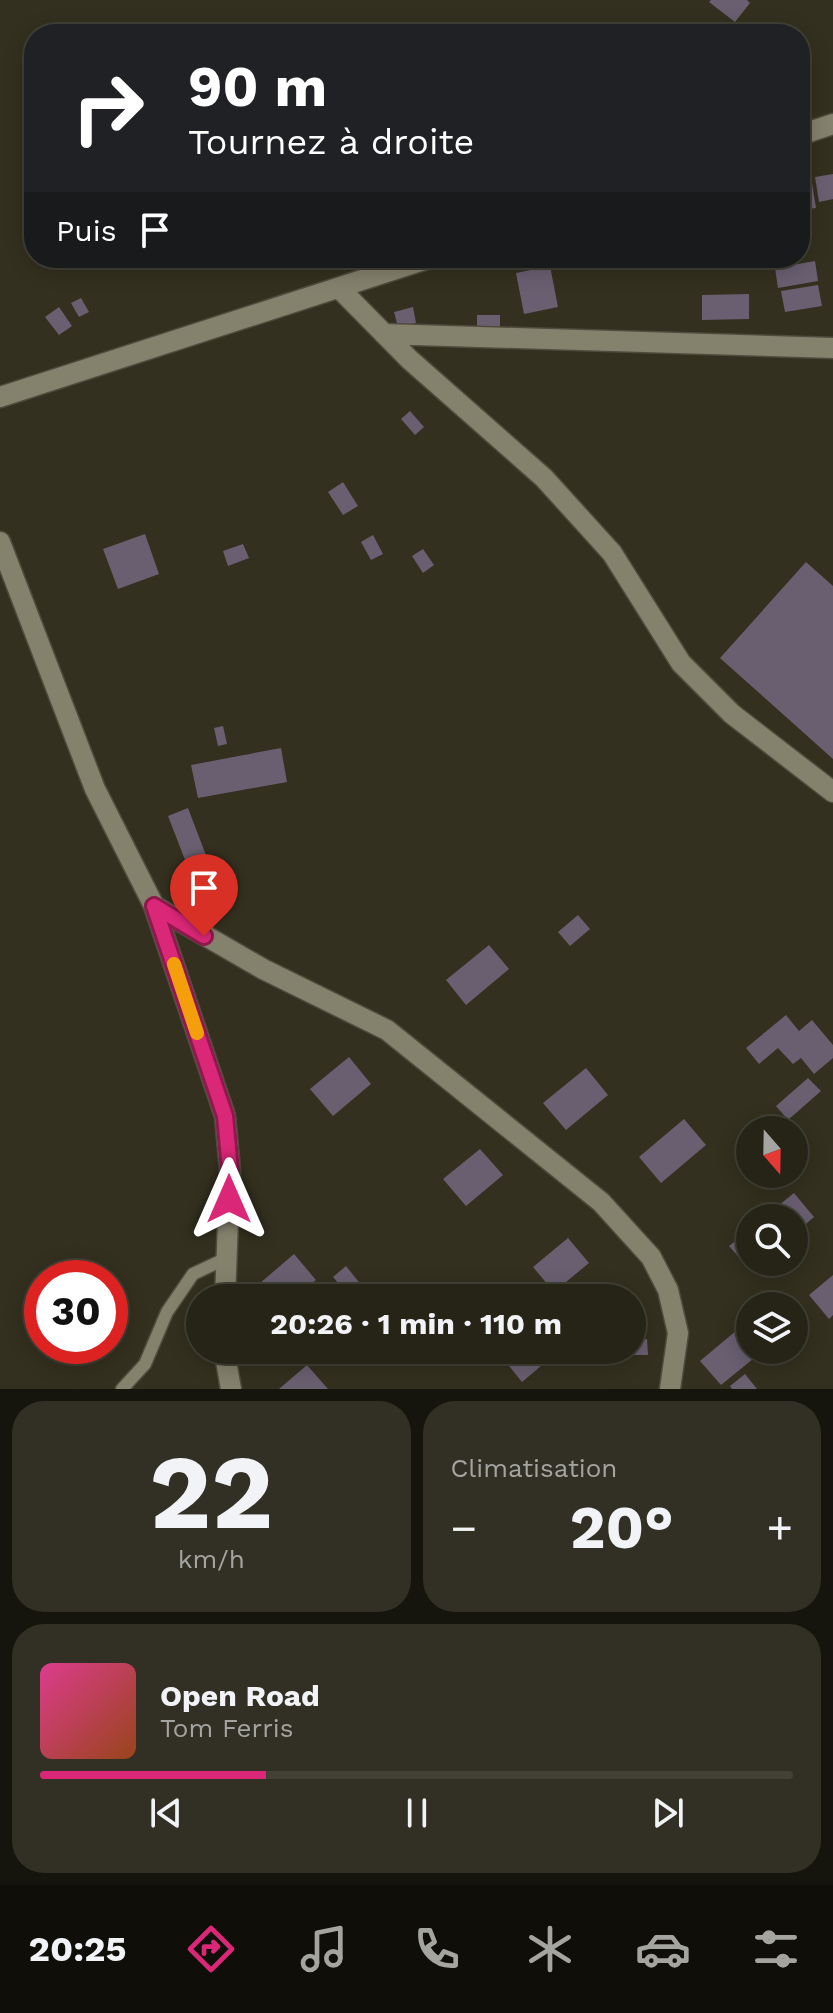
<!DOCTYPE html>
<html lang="fr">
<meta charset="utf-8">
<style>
:root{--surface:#262417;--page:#323024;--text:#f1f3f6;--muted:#a4a4a1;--line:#424136;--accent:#db2777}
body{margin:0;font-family:"Work Sans",sans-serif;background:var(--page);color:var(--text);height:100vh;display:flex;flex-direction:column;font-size:30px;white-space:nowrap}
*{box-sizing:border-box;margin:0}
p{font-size:26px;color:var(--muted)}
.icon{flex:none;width:44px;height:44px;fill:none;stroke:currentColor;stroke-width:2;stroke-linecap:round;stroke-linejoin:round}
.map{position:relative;height:1389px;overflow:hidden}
.details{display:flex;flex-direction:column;gap:12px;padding:12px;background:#15140d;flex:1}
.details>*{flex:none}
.top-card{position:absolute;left:24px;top:24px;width:786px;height:244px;border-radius:32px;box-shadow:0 4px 20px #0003,0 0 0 2px var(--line);background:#202124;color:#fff;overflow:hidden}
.needle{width:52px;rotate:160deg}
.fabs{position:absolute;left:736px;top:1116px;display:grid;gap:16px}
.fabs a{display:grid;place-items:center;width:72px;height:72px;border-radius:50%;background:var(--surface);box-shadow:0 4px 20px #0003,0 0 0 2px var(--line);font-size:40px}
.speed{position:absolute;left:24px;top:1260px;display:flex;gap:16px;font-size:40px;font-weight:700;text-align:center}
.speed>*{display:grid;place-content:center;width:104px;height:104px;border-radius:50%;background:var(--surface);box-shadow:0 4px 20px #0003,0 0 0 2px var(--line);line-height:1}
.speed .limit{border:12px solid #d22;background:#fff;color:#111}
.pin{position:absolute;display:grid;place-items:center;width:68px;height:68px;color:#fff;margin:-82px -34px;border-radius:50% 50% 50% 0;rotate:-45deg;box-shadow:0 0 8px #0007}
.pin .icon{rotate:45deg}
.me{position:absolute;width:88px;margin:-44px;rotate:0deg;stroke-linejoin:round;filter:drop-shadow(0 0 6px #0008)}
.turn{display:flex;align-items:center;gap:28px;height:168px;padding:0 32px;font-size:36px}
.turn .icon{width:104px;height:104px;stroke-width:2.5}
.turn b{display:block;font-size:56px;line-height:68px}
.then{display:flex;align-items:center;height:76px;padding:0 32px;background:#0003;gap:16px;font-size:30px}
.big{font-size:60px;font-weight:700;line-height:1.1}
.details .tile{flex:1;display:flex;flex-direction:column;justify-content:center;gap:12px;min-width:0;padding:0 28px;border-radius:32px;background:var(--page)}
.details .dial{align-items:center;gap:0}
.dial b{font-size:104px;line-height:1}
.song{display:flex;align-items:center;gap:24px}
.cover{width:96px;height:96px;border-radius:12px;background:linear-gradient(135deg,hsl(330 70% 55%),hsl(20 70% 35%))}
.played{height:8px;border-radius:4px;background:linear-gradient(90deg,var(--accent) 30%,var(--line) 30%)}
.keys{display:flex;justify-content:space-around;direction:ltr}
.heat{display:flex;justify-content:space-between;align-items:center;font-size:44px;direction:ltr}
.details .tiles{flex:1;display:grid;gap:12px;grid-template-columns:1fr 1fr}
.tile:last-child{grid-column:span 2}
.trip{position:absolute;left:186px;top:1284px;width:460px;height:80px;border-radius:40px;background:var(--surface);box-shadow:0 4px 20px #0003,0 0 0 2px var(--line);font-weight:700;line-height:80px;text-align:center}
.tabs{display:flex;height:128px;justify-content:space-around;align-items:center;background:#0f0e09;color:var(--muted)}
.tabs .icon{width:56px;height:56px}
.tabs .active{color:var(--accent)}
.tabs b{font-size:36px;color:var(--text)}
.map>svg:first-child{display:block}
.building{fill:#695f71}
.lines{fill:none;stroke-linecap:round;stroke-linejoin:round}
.service-casing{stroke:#4f4c3e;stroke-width:15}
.minor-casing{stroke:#4f4c3e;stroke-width:23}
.service{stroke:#84816d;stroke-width:12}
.minor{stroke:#84816d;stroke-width:20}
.route-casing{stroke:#8e194d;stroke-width:20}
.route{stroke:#db2777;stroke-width:14}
.slow{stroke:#f59e0b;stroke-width:14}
</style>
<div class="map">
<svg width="833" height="1389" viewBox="0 0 833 1389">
<rect width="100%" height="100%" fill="#33301f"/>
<!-- building -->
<path class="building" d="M711 0H747L750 3 735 22 709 2Z
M833 174V199L819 202 815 177Z
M812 183 816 208 800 210V185Z
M815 261 818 281 778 288 775 268Z
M550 266 558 307 524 314 516 273Z
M818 285 822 306 785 312 781 291Z
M749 294V319L702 320V295Z
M81 298 89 312 79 317 71 303Z
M59 307 72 326 59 335 45 317Z
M413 307 416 323 398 327 394 312Z
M477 315H500V328L477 327Z
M410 411 424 427 415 435 401 419Z
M343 482 358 506 343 515 328 492Z
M145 534 159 574 118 589 103 549Z
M373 535 383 554 371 560 361 542Z
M243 544 249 558 228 566 223 551Z
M423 549 434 565 423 573 412 556Z
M806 562 833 586V759L720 658Z
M223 726 227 744 218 746 214 728Z
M281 748 287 782 198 798 191 765Z
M188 808 207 858 187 865 168 816Z
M578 915 590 929 570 946 558 932Z
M489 945 509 969 466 1005 446 980Z
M786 1015 799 1031 812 1020 833 1045V1058L814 1074 801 1058 793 1064 778 1048 759 1064 746 1048Z
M349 1057 371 1084 333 1116 310 1089Z
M586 1068 608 1095 566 1130 543 1103Z
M808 1078 821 1091 788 1120 776 1106Z
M684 1119 706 1145 661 1183 639 1157Z
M480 1149 503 1175 466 1206 443 1179Z
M794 1193 814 1217 794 1234V1218H763Z
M750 1229V1262H760L750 1270 729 1246Z
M568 1238 589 1263 554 1292 533 1267Z
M294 1254 316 1280 294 1298H270L259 1284Z
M346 1266 366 1291 357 1298H351L333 1277Z
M833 1275V1315L829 1319 809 1295Z
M743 1325 750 1334V1350H764L721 1385 700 1361Z
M632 1339H647L648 1355H608V1350H632Z
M506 1350H560L522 1382 500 1355Z
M307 1365 328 1389H279Z
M745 1374 757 1389H732L730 1386Z"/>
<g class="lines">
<defs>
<path id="service" d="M122 1389 145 1364 167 1312 193 1274 227 1258"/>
<path id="minor" d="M800 135 833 124
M339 288 409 359 544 478 612 553 681 663 732 714 833 792
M384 334 833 348
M0 397 430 258
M0 542 95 789 154 906 225 1116 230 1170 225 1298
M154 906 263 969 387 1030 601 1202 651 1257 668 1290 678 1333 670 1389
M224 1350 231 1389"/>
</defs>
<!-- service casing -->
<use href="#service" class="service-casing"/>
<!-- minor casing -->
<use href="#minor" class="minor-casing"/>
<!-- service -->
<use href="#service" class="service"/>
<!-- minor -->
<use href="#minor" class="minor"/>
</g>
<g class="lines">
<defs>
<path id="route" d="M204 936 154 906 225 1116 230 1170 229 1199"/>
</defs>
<!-- route casing -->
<use href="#route" class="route-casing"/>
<!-- route -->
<use href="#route" class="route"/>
<!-- slow -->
<path class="slow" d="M174 964 197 1033"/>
</g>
</svg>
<div class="fabs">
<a><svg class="needle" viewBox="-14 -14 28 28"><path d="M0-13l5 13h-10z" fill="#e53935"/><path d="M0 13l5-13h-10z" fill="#a4a4a1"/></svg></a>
<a><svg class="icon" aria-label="search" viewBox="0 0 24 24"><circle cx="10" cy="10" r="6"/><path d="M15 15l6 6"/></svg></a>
<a><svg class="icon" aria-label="layers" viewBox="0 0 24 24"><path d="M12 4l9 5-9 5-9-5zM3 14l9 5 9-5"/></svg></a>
</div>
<div class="speed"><div class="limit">30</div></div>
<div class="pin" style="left:204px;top:936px;background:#d93025"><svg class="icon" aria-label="arrive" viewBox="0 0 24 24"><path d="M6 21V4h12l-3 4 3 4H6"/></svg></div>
<svg class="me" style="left:229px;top:1199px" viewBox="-20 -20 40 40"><path d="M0-17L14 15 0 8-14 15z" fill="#db2777" stroke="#fff" stroke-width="4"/></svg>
<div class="trip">20:26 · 1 min · 110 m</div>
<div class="top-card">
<div class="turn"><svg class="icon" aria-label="right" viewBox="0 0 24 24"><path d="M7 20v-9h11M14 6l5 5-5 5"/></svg><div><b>90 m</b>Tournez à droite</div></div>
<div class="then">Puis<svg class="icon" aria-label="arrive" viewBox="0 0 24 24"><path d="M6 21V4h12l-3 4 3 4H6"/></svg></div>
</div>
</div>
<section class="details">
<div class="tiles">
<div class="tile dial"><b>22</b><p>km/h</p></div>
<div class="tile"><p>Climatisation</p>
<div class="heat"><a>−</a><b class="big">20°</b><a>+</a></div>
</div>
<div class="tile">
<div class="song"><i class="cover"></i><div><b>Open Road</b><p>Tom Ferris</p></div></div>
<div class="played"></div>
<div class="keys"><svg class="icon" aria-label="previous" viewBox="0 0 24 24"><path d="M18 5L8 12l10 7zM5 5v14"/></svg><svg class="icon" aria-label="pause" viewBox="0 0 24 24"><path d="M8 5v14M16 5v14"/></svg><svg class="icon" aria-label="next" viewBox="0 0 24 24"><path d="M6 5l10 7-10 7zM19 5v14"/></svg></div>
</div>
</div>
</section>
<nav class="tabs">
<b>20:25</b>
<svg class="icon active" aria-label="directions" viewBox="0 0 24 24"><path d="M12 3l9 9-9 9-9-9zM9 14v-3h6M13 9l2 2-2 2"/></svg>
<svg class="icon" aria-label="music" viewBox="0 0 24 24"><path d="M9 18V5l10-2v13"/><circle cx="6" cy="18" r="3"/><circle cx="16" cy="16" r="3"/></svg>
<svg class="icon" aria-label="phone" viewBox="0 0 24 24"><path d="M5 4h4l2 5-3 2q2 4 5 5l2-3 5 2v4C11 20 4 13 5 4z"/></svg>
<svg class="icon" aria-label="climate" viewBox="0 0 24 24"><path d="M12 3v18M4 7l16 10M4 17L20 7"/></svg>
<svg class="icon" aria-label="car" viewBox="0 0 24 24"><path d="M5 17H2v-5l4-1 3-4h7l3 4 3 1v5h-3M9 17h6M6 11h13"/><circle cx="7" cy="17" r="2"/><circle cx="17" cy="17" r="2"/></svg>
<svg class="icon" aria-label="filters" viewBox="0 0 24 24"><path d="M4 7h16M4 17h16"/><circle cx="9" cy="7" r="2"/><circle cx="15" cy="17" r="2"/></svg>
</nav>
